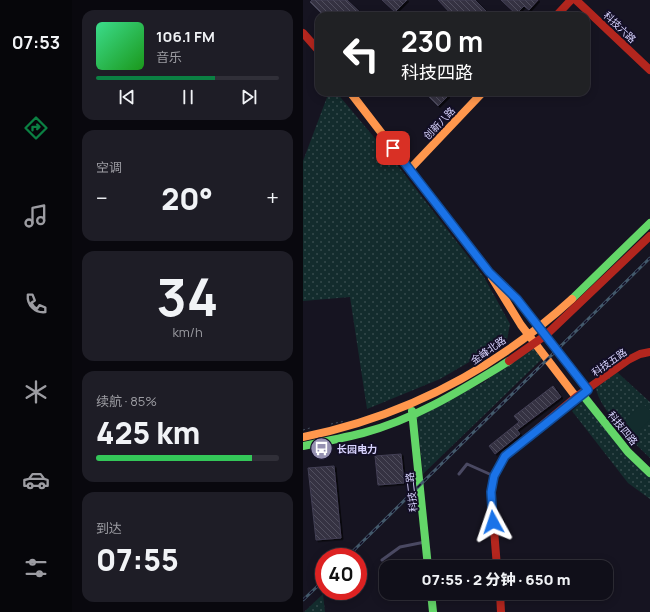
<!DOCTYPE html>
<html lang="zh">
<meta charset="utf-8">
<style>
:root{--surface:#100f19;--page:#1e1d26;--text:#f1f3f6;--muted:#9c9ca2;--line:#302f38;--accent:#0b8043}
body{margin:0;font-family:Manrope,"Noto Sans SC",sans-serif;background:var(--page);color:var(--text);height:100vh;display:flex;flex-direction:column;font-size:15px;white-space:nowrap}
*{box-sizing:border-box;margin:0}
p{font-size:13px;color:var(--muted)}
.icon{flex:none;width:22px;height:22px;fill:none;stroke:currentColor;stroke-width:2;stroke-linecap:round;stroke-linejoin:round}
.map{position:relative;flex:1;overflow:hidden}
.panel{display:flex;flex-direction:column;gap:10px;padding:10px;background:#09080e;width:231px}
.panel>*{flex:none}
.guide{position:absolute;left:12px;top:12px;width:275px;height:84px;border-radius:12px;box-shadow:0 2px 10px #0003,0 0 0 1px var(--line);background:#202124;color:#fff;overflow:hidden}
.speed{position:absolute;left:12px;top:548px;display:flex;gap:8px;font-size:20px;font-weight:700;text-align:center}
.speed>*{display:grid;place-content:center;width:52px;height:52px;border-radius:50%;background:var(--surface);box-shadow:0 2px 10px #0003,0 0 0 1px var(--line);line-height:1}
.speed .limit{border:6px solid #d22;background:#fff;color:#111}
.pin{position:absolute;display:grid;place-items:center;width:34px;height:34px;color:#fff;margin:-17px;border-radius:8px;box-shadow:0 2px 6px #0006}
.me{position:absolute;width:44px;margin:-22px;rotate:355deg;stroke-linejoin:round;filter:drop-shadow(0 0 3px #0008)}
.turn{display:flex;align-items:center;gap:14px;height:84px;padding:0 20px;font-size:18px}
.turn .icon{width:52px;height:52px;stroke-width:2.5}
.turn b{display:block;font-size:28px;line-height:34px}
.big{font-size:30px;font-weight:800;line-height:1.1}
.panel .card{flex:1;display:flex;flex-direction:column;justify-content:center;gap:6px;min-width:0;padding:0 14px;border-radius:12px;background:var(--page)}
.panel .dial{align-items:center;gap:0}
.dial b{font-size:52px;line-height:1}
.song{display:flex;align-items:center;gap:12px}
.cover{width:48px;height:48px;border-radius:6px;background:linear-gradient(135deg,hsl(150 70% 55%),hsl(120 70% 35%))}
.played{height:4px;border-radius:2px;background:linear-gradient(90deg,var(--accent) 65%,var(--line) 65%)}
.keys{display:flex;justify-content:space-around;direction:ltr}
.heat{display:flex;justify-content:space-between;align-items:center;font-size:22px;direction:ltr}
.charge{height:6px;border-radius:3px;background:linear-gradient(90deg,#34c759 85%,var(--line) 0)}
.trip{position:absolute;left:76px;top:560px;width:234px;height:40px;border-radius:12px;background:var(--surface);box-shadow:0 2px 10px #0003,0 0 0 1px var(--line);font-weight:800;line-height:40px;text-align:center}
main{display:flex;flex:1;min-height:0}
.dock{display:flex;flex-direction:column;width:72px;justify-content:space-around;align-items:center;background:#06060a;color:var(--muted)}
.dock .icon{width:28px;height:28px}
.dock .selected{color:var(--accent)}
.dock b{font-size:18px;color:var(--text)}
.map>svg:first-child{display:block}
.green{fill:url(#green-dots)}
.pitch{fill:#132c2d}
.building{fill:url(#building-back-hatch);stroke:#433f54;filter:url(#shadow)}
.lines{fill:none;stroke-linecap:round;stroke-linejoin:round}
.path{stroke:#44505f;stroke-width:1;stroke-dasharray:2 3;stroke-linecap:butt}
.lane{stroke:#4a4962;stroke-width:3}
.fast{stroke:#63d668;stroke-width:8}
.slow{stroke:#ff974d;stroke-width:8}
.jam{stroke:#b3261e;stroke-width:8}
.rail-casing{stroke:#43596b;stroke-width:3}
.rail{stroke:#130f26;stroke-width:1.5;stroke-dasharray:4.5;stroke-linecap:butt}
.route-casing{stroke:#114b97;stroke-width:10}
.route{stroke:#1a73e8;stroke-width:7}
.labels{text-anchor:middle;stroke-width:4;stroke-linejoin:round;paint-order:stroke}
.street-label{font-size:10px;fill:#d9d4ff;stroke:#130f26}
.poi-label{font-size:10px;font-weight:bold;fill:#d9d4ff;stroke:#130f26;text-anchor:start}
</style>
<main>
<nav class="dock">
<b>07:53</b>
<svg class="icon selected" aria-label="directions" viewBox="0 0 24 24"><path d="M12 3l9 9-9 9-9-9zM9 14v-3h6M13 9l2 2-2 2"/></svg>
<svg class="icon" aria-label="music" viewBox="0 0 24 24"><path d="M9 18V5l10-2v13"/><circle cx="6" cy="18" r="3"/><circle cx="16" cy="16" r="3"/></svg>
<svg class="icon" aria-label="phone" viewBox="0 0 24 24"><path d="M5 4h4l2 5-3 2q2 4 5 5l2-3 5 2v4C11 20 4 13 5 4z"/></svg>
<svg class="icon" aria-label="climate" viewBox="0 0 24 24"><path d="M12 3v18M4 7l16 10M4 17L20 7"/></svg>
<svg class="icon" aria-label="car" viewBox="0 0 24 24"><path d="M5 17H2v-5l4-1 3-4h7l3 4 3 1v5h-3M9 17h6M6 11h13"/><circle cx="7" cy="17" r="2"/><circle cx="17" cy="17" r="2"/></svg>
<svg class="icon" aria-label="filters" viewBox="0 0 24 24"><path d="M4 7h16M4 17h16"/><circle cx="9" cy="7" r="2"/><circle cx="15" cy="17" r="2"/></svg>
</nav>
<section class="panel">
<div class="card">
<div class="song"><i class="cover"></i><div><b>106.1 FM</b><p>音乐</p></div></div>
<div class="played"></div>
<div class="keys"><svg class="icon" aria-label="previous" viewBox="0 0 24 24"><path d="M18 5L8 12l10 7zM5 5v14"/></svg><svg class="icon" aria-label="pause" viewBox="0 0 24 24"><path d="M8 5v14M16 5v14"/></svg><svg class="icon" aria-label="next" viewBox="0 0 24 24"><path d="M6 5l10 7-10 7zM19 5v14"/></svg></div>
</div>
<div class="card"><p>空调</p>
<div class="heat"><a>−</a><b class="big">20°</b><a>+</a></div>
</div>
<div class="card dial"><b>34</b><p>km/h</p></div>
<div class="card"><p>续航 · 85%</p><b class="big">425 km</b><div class="charge"></div></div>
<div class="card"><p>到达</p><b class="big">07:55</b></div>
</section>
<div class="map">
<svg width="347" height="612" viewBox="0 0 347 612">
<defs>
<pattern id="green-dots" width="8" height="8" patternUnits="userSpaceOnUse"><rect width="8" height="8" fill="#132c2d"/><path d="M2 2h.1M6 6h.1" fill="none" stroke="#354a4c" stroke-width="1.8" stroke-linecap="round"/></pattern>
<pattern id="building-back-hatch" width="6" height="6" patternUnits="userSpaceOnUse"><rect width="6" height="6" fill="#343243"/><path d="M-1 5l2 2M0 0l6 6M5-1l2 2" fill="none" stroke="#514f5f"/></pattern>
<filter id="shadow"><feDropShadow dx="2" dy="1.5" stdDeviation="0" flood-color="#0009"/></filter>
</defs>
<rect width="100%" height="100%" fill="#161421"/>
<!-- green -->
<path class="green" d="M26 92H33L92 162 181 277 207 324 204 340 137 379 64 409 47 297 0 301V161Z
M230 347 239 359 120 474 114 417 181 382Z
M314 372 347 402V458C331 443 296 409 293 388Z
M280 401 323 454 347 477V499L325 483 269 411Z
M20 594 22 612H1Z"/>
<!-- pitch -->
<path class="pitch" d="M339 403 347 410V419L334 433 322 421Z"/>
<!-- building -->
<path class="building" d="M9 0H44L61 16H21L7 2Z
M79 0H104L92 12Z
M135 0H172L188 16H150Z
M198 0H235L226 10 221 6 213 14Z
M121 92H141L145 96 135 106Z
M250 386 258 397 214 430 217 434 192 454 186 446 216 422 211 416Z
M98 454 101 483 75 485 72 456Z
M31 466 38 538 13 540 5 468Z"/>
<g class="lines">
<!-- path -->
<path class="path" d="M28 424 42 421
M0 430 7 428"/>
<!-- lane -->
<path class="lane" d="M156 474 164 464 191 476
M79 560 97 547 122 542"/>
<!-- fast -->
<path class="fast" d="M144 218 186 272 214 299 285 390
M269 299 347 223
M279 394 325 452 347 473
M109 411 125 567
M0 446C20 442 40 438 60 433 113 419 160 389 206 361
M128 593 130 612"/>
<!-- slow -->
<path class="slow" d="M47 92 144 218
M107 169 180 92
M189 278 218 325 273 397
M0 437C103 416 191 370 269 299"/>
<!-- jam -->
<path class="jam" d="M273 0 347 70
M253 16 268 0
M0 33 16 51
M206 361 243 335 347 236
M194 567 188 492 191 476 202 456 273 397 325 360 337 354 347 352
M197 593 198 612"/>
<defs>
<path id="rail" d="M44 557 347 258
M0 600 21 580"/>
</defs>
<!-- rail casing -->
<use href="#rail" class="rail-casing"/>
<!-- rail -->
<use href="#rail" class="rail"/>
</g>
<g class="lines">
<defs>
<path id="route" d="M90 148 186 272 214 299 285 390 202 456 191 476 188 492 190 522"/>
</defs>
<!-- route casing -->
<use href="#route" class="route-casing"/>
<!-- route -->
<use href="#route" class="route"/>
</g>
<!-- icons -->
<defs>
<symbol id="bus-disc" viewBox="-11 -11 22 22"><circle r="9.5" fill="#9591b1" stroke="#130f26"/><path d="M-5-6H5V4H4V6H2V4H-2V6H-4V4H-5ZM-3.5-4V0h7V-4ZM-3.5 1.2v1.5H-2V1.2ZM2 1.2v1.5H3.5V1.2Z" fill="#fff"/></symbol>
</defs>
<g fill-rule="evenodd">
<use href="#bus-disc" x="6" y="436" width="25" height="25"/>
</g>
<g class="labels">
<!-- street labels -->
<g class="street-label">
<text transform="translate(317 27) rotate(43)" y="4">科技六路</text>
<text transform="translate(136 123) rotate(-46)" y="4">创新八路</text>
<text transform="translate(185 350) rotate(-35)" y="4">金峰北路</text>
<text transform="translate(306 362) rotate(-35)" y="4">科技五路</text>
<text transform="translate(320 428) rotate(51)" y="4">科技四路</text>
<text transform="translate(108 492) rotate(-96)" y="4">科技二路</text>
</g>
<!-- poi labels -->
<g class="poi-label">
<text x="34" y="453">长园电力</text>
</g>
</g>
</svg>
<div class="speed"><div class="limit">40</div></div>
<div class="pin" style="left:90px;top:148px;background:#d93025"><svg class="icon" aria-label="arrive" viewBox="0 0 24 24"><path d="M6 21V4h12l-3 4 3 4H6"/></svg></div>
<svg class="me" style="left:190px;top:522px" viewBox="-20 -20 40 40"><path d="M0-17L14 15 0 8-14 15z" fill="#1a73e8" stroke="#fff" stroke-width="4"/></svg>
<div class="trip">07:55 · 2 分钟 · 650 m</div>
<div class="guide">
<div class="turn"><svg class="icon" aria-label="left" viewBox="0 0 24 24"><path d="M17 20v-9H6M10 6l-5 5 5 5"/></svg><div><b>230 m</b>科技四路</div></div>
</div>
</div>
</main>
